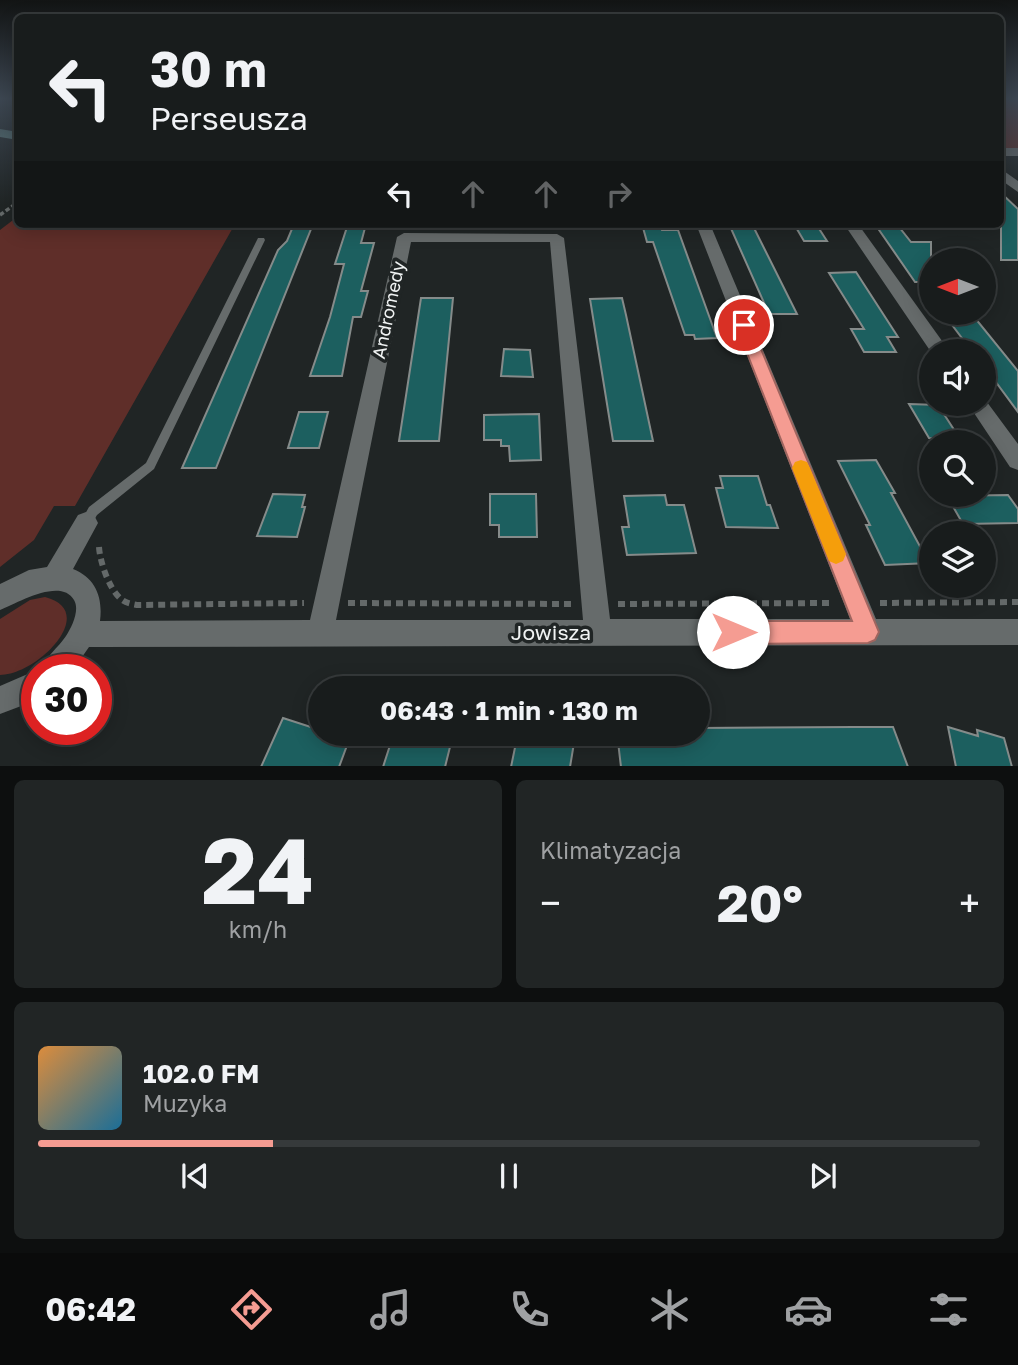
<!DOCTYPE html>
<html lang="pl">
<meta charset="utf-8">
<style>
:root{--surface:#181c1c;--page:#212525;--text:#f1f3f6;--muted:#9fa1a3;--line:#363a3b;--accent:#f59c92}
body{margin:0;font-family:"Golos Text",sans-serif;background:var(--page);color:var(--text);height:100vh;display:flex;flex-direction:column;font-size:26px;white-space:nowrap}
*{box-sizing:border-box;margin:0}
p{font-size:23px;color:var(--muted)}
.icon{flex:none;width:38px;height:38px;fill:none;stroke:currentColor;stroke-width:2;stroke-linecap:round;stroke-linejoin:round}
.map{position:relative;height:766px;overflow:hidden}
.details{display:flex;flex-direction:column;gap:14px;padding:14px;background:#0d0f0f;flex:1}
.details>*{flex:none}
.top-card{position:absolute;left:14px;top:14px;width:990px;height:214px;border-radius:10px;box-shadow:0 4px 18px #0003,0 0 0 2px var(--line);background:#181c1c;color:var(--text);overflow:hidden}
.needle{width:46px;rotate:270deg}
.fabs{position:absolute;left:919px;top:248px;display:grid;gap:14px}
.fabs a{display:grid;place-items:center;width:77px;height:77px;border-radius:50%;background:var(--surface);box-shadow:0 4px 18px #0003,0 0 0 2px var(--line);font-size:35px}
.speed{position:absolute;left:21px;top:654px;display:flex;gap:14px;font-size:35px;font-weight:700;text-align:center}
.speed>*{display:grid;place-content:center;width:91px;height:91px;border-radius:50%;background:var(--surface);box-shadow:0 4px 18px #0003,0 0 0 2px var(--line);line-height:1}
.speed .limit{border:10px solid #d22;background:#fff;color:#111}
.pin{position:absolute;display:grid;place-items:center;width:60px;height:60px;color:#fff;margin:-30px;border:4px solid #fff;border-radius:50%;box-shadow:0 2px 7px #0007}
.me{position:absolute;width:77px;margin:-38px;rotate:90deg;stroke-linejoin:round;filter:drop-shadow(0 0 5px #0008)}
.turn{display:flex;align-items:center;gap:24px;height:147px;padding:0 21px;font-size:32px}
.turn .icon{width:91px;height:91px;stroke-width:2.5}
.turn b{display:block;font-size:49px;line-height:60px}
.lanes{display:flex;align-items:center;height:66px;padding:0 21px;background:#0003;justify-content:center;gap:35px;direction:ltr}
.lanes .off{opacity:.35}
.big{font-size:52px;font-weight:700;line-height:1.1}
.details .tile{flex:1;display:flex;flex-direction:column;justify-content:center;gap:10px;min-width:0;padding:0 24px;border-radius:10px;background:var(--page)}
.details .dial{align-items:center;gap:0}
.dial b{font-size:91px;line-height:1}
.song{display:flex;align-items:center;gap:21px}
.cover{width:84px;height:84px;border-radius:10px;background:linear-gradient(135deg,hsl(30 70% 55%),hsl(200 70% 35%))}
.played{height:7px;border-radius:4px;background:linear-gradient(90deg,var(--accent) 25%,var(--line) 25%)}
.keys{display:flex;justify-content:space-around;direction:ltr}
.heat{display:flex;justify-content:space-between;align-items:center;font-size:38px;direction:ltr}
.details .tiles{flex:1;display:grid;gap:14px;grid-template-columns:1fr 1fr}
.tile:last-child{grid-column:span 2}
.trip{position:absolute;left:308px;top:676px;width:402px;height:70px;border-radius:35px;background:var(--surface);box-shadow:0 4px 18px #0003,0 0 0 2px var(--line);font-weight:700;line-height:70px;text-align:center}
.menu{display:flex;height:112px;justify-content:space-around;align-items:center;background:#0a0b0b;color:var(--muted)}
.menu .icon{width:49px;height:49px}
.menu .active{color:var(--accent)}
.menu b{font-size:32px;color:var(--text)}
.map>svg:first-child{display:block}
.green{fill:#5f2e29}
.building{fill:#1c5f5f;stroke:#858b8a;stroke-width:2}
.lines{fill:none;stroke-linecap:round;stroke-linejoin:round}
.path-far2{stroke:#646969;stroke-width:2.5;stroke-dasharray:3.5 2.5;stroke-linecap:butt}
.path-far1{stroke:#646969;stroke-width:3.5;stroke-dasharray:4.5 2.5;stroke-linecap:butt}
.path{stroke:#646969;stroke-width:6;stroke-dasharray:7 5;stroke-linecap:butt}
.lane{fill:#666b6b;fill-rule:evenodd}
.street{fill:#666b6b;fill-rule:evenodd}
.secondary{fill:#618585;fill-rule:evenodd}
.route{fill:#f59c92;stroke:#9f655f;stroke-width:2}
.slow{fill:#f59e0b}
.labels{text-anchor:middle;stroke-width:7;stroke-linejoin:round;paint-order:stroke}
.street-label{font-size:18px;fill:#f0f3f3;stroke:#202525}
.near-street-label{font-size:21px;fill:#f0f3f3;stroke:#202525}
</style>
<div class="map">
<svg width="1018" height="767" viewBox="0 0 1018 767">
<rect width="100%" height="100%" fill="#202525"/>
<!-- green -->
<path class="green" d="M1001 98H1018V150H1001Z
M17 217 18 224H235L75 506H54L34 540 0 567V230Z
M45 597C100 611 38 675 0 675V619L30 600Z"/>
<!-- building -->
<path class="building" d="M1001 193 1018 209V260H1001Z
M294 224H313L216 468H182L278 250 287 241Z
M348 224H366L361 243H374L361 291H368L361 317H353L342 376H310L330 317 344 264H335Z
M642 224H660L662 230H678L717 338 695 339 694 335H685L653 242H647Z
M729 224H752L797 314H769Z
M794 224H816L827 241H804Z
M877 227H899L911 242H931V282H915Z
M856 272 898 337H887L896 352H864L851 329H864L829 273Z
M421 298H453L439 441H399Z
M622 298 626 315 653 441H613L590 299Z
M943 313H971L1018 371V412L984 366V352L971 350Z
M504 349 530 350 533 377 501 376Z
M909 404 938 405 960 439 929 438Z
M299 412H328L319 448H288Z
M539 414 541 460 510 461 509 446H501V440H484V415Z
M876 460 895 493H891L929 563 885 565 866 525H870L838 461Z
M720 476H758L767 505H770L778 528 726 527 716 488H723Z
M273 494 305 495 302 507H305L297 537 257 536Z
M490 494H536L537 537H499V525H490Z
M665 495 667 505H684L696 553 627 555 622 527H629L624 496Z
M1008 495 1018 509V523L963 524 947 496Z
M283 718 320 730V733L349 740 339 767H261Z
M855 727H893L908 767H621L617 733H698V728Z
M948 727 978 736 977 730 1004 738 1012 767H956Z
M394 733H418L451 743 445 767H383Z
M518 733H543L574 743 570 767H511Z"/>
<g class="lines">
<!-- path-far2 -->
<path class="path-far2" d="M12 207 18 202"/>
<!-- path-far1 -->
<path class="path-far1" d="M0 215 14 205"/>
<!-- path -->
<path class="path" d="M99 547C100 562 109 589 121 599 125 603 132 604 137 605L304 603
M348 603 574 604
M880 603 1018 602
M618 604 833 603"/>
<!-- lane -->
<path class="lane" d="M258 238H264L265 240 154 469 97 515 90 527 86 528 82 527 80 523 89 507 146 463Z"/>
<!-- street -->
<path class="street" d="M1001 148H1018V156H1001Z
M1001 169 1018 181V192L1001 180Z
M696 224H710L876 619H1018V645L89 647 73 670H41C46 656 58 648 66 636 72 627 80 610 74 600 61 577 17 603 0 610V584L29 570 47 567 78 515 86 512 94 515 98 523 73 569C96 578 103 598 100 621L310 620 397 237 404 233 557 234 564 238 610 619H850ZM411 242H550L583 620H336Z
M844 224H858L950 352H931Z
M984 398 1018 444V470L1010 467 968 404H984Z
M37 670V700L0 714V686Z"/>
<!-- secondary -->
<path class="secondary" d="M0 129 18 132V140L0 137Z"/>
</g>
<!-- sky -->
<linearGradient id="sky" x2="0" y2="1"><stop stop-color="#121414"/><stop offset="0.48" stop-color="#3c4651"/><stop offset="1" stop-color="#3c4651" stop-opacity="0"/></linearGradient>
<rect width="1018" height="205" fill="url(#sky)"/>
<!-- route -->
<path class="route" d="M744 320 751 325 879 632 875 640 868 643 733 644 725 640 722 632 725 625 733 621H852L736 325Z"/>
<!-- slow -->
<path class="slow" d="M801 460 807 462 810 468 846 554 843 561 836 564 829 561 792 468 795 462Z"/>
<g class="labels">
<!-- street labels -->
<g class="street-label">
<text transform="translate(389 310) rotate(-78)" y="6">Andromedy</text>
</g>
<!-- near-street labels -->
<g class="near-street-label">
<text x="551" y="640">Jowisza</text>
</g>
</g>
</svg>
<div class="fabs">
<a><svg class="needle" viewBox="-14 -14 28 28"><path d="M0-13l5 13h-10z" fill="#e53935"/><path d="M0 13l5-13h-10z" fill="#9fa1a3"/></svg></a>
<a><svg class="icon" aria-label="sound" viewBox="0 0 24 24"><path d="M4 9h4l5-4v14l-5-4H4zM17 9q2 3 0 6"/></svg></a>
<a><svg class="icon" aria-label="search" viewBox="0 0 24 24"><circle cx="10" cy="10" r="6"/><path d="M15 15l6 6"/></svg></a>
<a><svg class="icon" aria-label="layers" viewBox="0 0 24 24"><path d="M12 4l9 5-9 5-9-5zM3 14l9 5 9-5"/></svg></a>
</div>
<div class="speed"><div class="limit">30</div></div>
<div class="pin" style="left:744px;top:325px;background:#d93025"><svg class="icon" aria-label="arrive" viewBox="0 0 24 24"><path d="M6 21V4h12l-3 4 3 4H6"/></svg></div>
<svg class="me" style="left:733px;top:632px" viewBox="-20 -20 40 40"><circle r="19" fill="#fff"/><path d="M0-13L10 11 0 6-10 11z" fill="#f59c92"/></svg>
<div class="trip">06:43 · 1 min · 130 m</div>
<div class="top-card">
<div class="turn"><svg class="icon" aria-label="left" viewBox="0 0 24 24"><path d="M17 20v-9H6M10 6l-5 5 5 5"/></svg><div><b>30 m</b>Perseusza</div></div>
<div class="lanes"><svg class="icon" aria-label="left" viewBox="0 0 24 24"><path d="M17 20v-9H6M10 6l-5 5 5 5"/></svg><svg class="icon off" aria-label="ahead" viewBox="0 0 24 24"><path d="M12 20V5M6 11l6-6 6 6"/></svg><svg class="icon off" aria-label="ahead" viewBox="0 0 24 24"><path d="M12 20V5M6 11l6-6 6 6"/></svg><svg class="icon off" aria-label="right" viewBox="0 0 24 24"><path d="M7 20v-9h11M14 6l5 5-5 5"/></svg></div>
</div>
</div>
<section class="details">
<div class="tiles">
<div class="tile dial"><b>24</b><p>km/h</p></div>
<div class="tile"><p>Klimatyzacja</p>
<div class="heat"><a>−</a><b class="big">20°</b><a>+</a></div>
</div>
<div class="tile">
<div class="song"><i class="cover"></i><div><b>102.0 FM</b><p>Muzyka</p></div></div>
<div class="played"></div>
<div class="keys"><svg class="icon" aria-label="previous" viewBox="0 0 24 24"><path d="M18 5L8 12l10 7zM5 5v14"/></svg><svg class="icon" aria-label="pause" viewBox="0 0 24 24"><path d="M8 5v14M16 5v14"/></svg><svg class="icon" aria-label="next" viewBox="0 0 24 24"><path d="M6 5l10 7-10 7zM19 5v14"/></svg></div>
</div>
</div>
</section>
<nav class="menu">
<b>06:42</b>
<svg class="icon active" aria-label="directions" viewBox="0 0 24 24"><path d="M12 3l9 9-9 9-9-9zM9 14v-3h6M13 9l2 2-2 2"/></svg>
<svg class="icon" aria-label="music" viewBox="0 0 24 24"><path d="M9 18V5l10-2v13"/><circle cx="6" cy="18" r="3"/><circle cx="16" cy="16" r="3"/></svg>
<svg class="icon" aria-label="phone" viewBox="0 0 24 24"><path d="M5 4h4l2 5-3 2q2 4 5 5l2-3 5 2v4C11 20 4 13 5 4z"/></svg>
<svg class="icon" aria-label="climate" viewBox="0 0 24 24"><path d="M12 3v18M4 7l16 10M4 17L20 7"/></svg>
<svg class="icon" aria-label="car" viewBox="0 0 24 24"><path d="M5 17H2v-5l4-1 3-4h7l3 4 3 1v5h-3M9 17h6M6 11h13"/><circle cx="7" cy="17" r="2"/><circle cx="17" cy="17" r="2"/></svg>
<svg class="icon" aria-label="filters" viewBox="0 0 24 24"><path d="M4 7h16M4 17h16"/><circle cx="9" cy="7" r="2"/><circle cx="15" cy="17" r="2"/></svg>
</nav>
